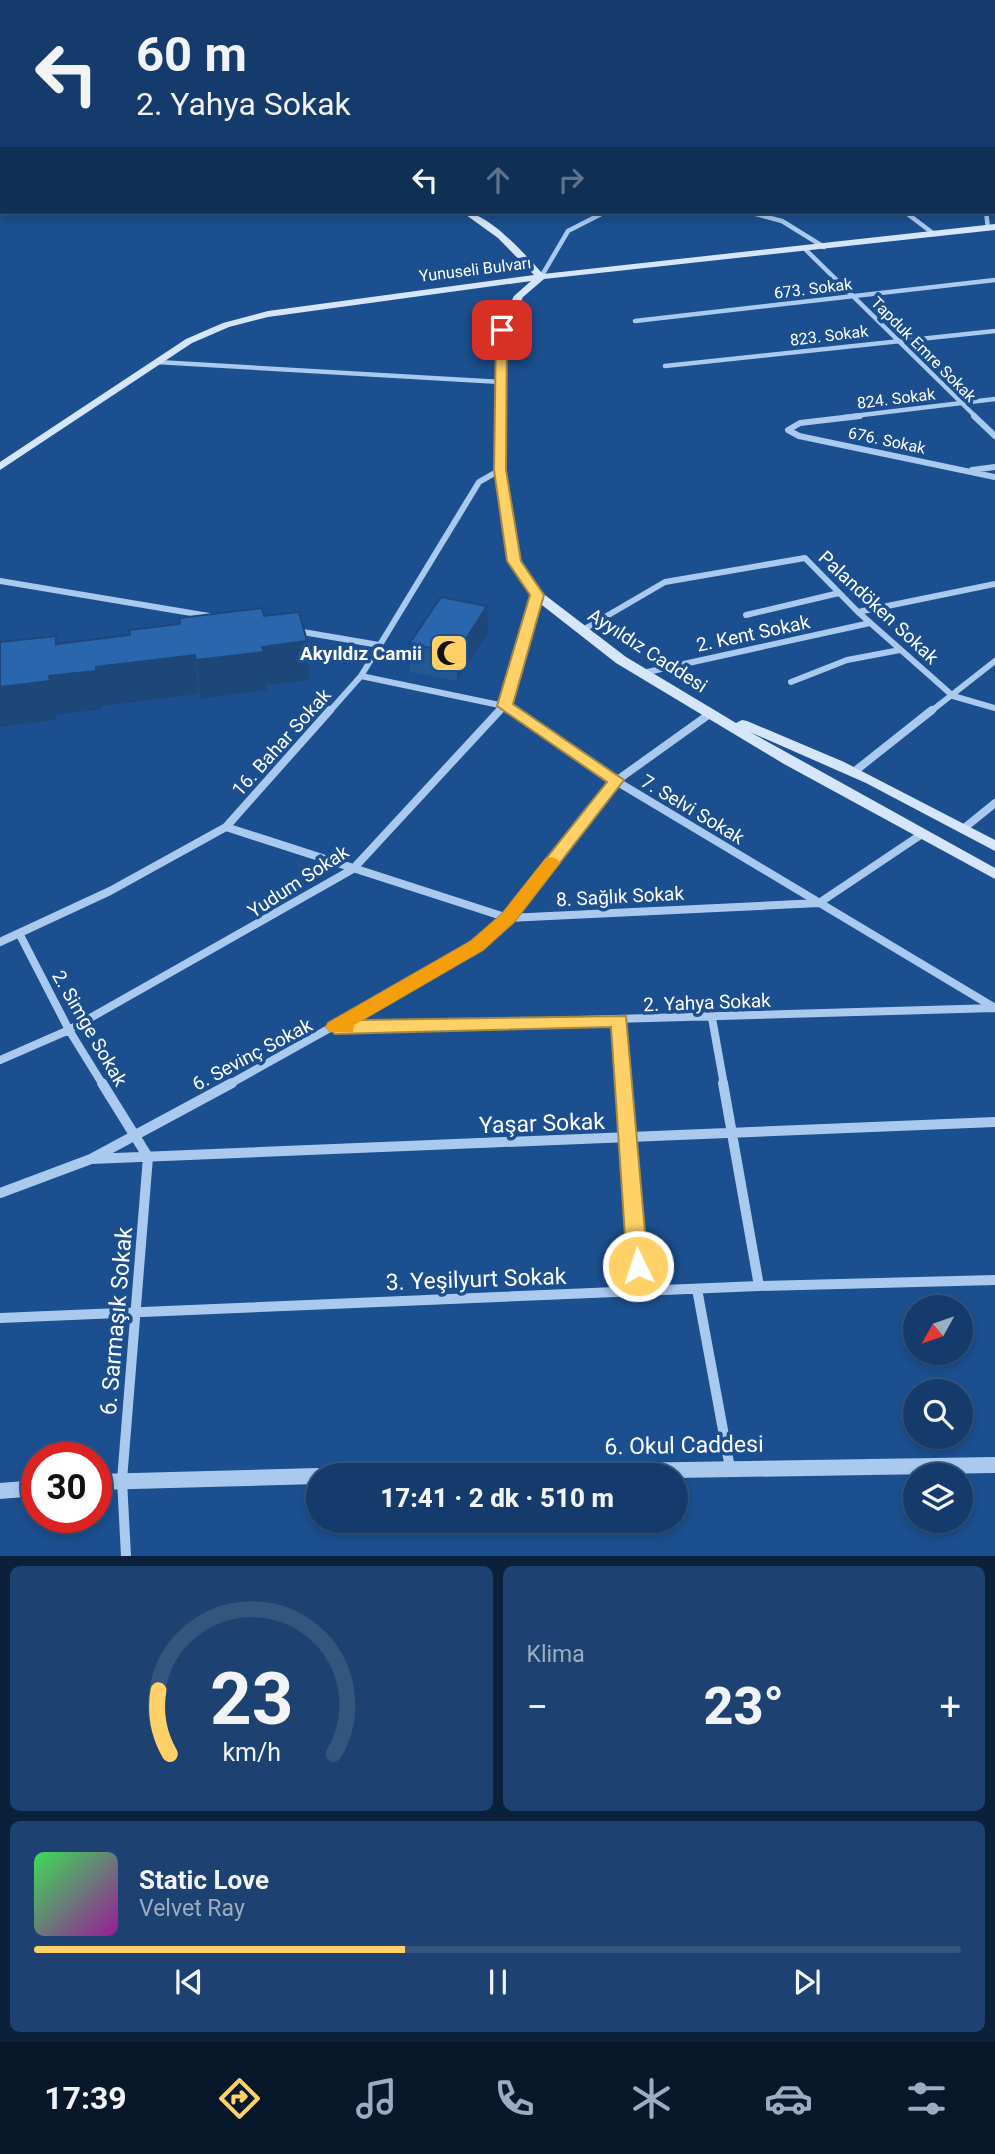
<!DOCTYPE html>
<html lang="tr">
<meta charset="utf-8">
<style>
:root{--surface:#143b6b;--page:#1d4271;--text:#f1f3f6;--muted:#9dadc1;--line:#33557e;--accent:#ffd166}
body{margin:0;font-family:Roboto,sans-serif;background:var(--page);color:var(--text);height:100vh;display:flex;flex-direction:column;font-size:26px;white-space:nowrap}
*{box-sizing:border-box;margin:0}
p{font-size:23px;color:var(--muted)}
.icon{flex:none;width:38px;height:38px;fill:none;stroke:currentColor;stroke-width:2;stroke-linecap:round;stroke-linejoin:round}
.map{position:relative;height:1556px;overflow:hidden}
.panel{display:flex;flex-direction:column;gap:10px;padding:10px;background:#0b203b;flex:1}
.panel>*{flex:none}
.top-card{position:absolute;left:0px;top:0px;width:996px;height:214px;box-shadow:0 4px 10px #0003,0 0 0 2px var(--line);background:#143b6b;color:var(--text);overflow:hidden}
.needle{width:46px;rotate:230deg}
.buttons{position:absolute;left:903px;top:1295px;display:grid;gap:14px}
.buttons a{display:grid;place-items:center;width:70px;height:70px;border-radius:50%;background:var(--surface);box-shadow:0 4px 10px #0003,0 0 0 2px var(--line);font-size:35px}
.speed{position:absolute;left:21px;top:1442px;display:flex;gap:14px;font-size:35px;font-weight:700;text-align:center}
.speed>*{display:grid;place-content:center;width:91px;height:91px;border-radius:50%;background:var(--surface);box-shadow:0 4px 10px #0003,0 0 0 2px var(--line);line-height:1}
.speed .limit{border:10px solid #d22;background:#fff;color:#111}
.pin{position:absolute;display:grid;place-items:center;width:60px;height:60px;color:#fff;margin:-30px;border-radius:14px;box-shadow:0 4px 10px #0006}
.me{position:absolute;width:77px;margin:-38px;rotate:356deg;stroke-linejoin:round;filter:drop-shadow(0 0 5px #0008)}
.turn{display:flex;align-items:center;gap:24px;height:147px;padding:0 21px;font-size:32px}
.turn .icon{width:91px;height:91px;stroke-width:2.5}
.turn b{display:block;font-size:49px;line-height:60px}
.lanes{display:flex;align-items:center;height:66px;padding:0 21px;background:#0003;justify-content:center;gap:35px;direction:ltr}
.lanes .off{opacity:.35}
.big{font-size:52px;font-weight:800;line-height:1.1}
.panel .tile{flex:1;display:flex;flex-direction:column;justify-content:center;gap:10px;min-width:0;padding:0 24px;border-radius:10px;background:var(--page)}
.panel .dial{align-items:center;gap:0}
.dial svg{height:182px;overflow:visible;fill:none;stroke:var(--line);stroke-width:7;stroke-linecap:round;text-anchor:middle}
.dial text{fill:var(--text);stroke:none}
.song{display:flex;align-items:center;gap:21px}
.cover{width:84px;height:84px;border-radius:10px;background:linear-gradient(135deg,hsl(130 70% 55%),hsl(300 70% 35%))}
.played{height:7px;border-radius:4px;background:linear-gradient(90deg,var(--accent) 40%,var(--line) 40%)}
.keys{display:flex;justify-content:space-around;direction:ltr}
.heat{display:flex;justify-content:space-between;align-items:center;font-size:38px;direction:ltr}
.panel .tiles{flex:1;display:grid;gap:10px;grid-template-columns:1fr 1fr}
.tile:last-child{grid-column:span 2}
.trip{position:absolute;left:306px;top:1463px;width:382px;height:70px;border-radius:35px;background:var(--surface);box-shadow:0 4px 10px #0003,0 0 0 2px var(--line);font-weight:800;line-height:70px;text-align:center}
.tabs{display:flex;height:112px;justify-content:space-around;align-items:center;background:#08182b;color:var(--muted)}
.tabs .icon{width:49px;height:49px}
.tabs .active{color:var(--accent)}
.tabs b{font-size:32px;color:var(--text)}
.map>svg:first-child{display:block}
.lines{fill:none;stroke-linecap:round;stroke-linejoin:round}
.service{stroke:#a9c9ee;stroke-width:2.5}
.minor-far4{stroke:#a9c9ee;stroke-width:3.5}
.minor-far3{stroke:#a9c9ee;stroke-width:4.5}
.minor-far2{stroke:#a9c9ee;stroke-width:6}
.minor-far1{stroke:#a9c9ee;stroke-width:8}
.minor{stroke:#a9c9ee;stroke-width:10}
.tertiary{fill:#a9c9ee;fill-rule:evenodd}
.secondary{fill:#d6e6fa;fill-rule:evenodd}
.wall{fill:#245895}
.shaded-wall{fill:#1d4779}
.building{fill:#2a66ad;stroke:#1d4779;stroke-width:2}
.route{fill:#ffd166;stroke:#a68842;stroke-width:2}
.slow{fill:#f59e0b}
.labels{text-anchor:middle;stroke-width:7;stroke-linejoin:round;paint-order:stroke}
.far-street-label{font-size:16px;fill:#fff;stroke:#1b4f8f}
.street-label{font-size:19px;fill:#fff;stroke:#1b4f8f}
.poi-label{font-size:19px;font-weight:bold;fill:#fff;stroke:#1b4f8f;text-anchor:end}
.near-street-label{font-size:23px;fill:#fff;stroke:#1b4f8f}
</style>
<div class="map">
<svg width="995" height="1556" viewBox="0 0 995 1556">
<rect width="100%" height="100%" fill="#1b4f8f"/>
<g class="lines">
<!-- service -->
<path class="service" d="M936 0 950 2"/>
<!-- minor-far4 -->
<path class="minor-far4" d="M649 0 655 2
M805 0 813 2
M559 2 569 0
M762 2 768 0
M989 2 992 0"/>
<!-- minor-far3 -->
<path class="minor-far3" d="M748 212 782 221 824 247
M905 212 934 234
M986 212 988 228
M806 250 976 417
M541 277 568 231 605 212
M635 321 995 280
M157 362 501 382
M665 366 995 331
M845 417 995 399"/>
<!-- minor-far2 -->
<path class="minor-far2" d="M860 416 800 423 788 430 799 436 995 477
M974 416 995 436
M972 470 995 467
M0 581 209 616
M858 612 995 584
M746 615 839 593
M297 631 379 645
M581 631 665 582 805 558 858 612 953 696 995 708
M643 673 870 623
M361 676 504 706 513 712
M791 682 847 660 900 650
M329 712 361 676 479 482 500 470
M499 712 504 706 537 595
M930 712 995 661"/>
<!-- minor-far1 -->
<path class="minor-far1" d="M510 710 616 781 995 1008
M855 771 932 710
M226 827 508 918 819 903 922 834
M963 829 995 803
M20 935 69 1030 103 1085
M0 942 110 891 226 827 330 710
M712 1018 724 1085
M620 1021 625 1085
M336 1027 995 1008
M0 1060 69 1030 353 869 500 710
M228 1085 477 946 508 918 616 781 711 713"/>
<!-- minor -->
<path class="minor" d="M102 1083 148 1157 122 1480 126 1556
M625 1083 640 1291
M723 1083 759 1286
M91 1159 995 1122
M0 1193 91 1159 232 1083
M697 1289 730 1468
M0 1318 759 1286 995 1280"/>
<!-- tertiary -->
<path class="tertiary" d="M995 1457V1473L676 1478V1475H365L368 1469 374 1467Z
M318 1468 324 1470 327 1475H318V1484L96 1490V1474Z
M37 1480V1496L0 1499V1483Z"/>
<!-- secondary -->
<path class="secondary" d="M152 0H159L160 2H153Z
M462 212C489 212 525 255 543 274L995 224V230L544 279 523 297 507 330 506 470 520 561 541 592 626 657 736 723 742 720 747 721 844 762 995 840V851L866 783 750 732 995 868V879L784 764 616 663 533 598 508 561 494 470 497 330 514 296 531 281 268 317 229 327 192 343 0 470V462L186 339 223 323 268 311 534 275 498 238Z"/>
</g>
<!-- wall -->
<path class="wall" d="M264 616 307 641 310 680 266 685 267 690 200 699 199 694 102 706V709L56 715V720L0 727V642L57 644 130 635Z
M488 633 457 681 410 672 409 644Z"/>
<!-- shaded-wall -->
<path class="shaded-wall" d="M487 606 488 633 457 681V653Z
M56 636 62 675 96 667 195 655 199 694 102 706V709L56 715V720L0 727V687L56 644Z
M307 641 310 680 266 685 267 690 200 699 196 660 262 647Z"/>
<!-- building -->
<path class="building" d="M441 597 487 606 457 653 409 644Z
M262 608 264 616 299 612 307 641 262 647 264 652 196 660 195 655 96 667V671L49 676 50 681 0 687V642L56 636V644L130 635 129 630 180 624 179 618Z"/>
<!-- route -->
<path class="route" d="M502 327 507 330 506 470 521 561 544 595 513 704 624 780 514 922 483 950 362 1020 626 1016 648 1266 645 1272 638 1274 630 1272 627 1266 611 1027 335 1034 326 1027 328 1023 471 941 502 914 607 782 497 706 530 595 507 561 494 470 496 330Z"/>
<!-- slow -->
<path class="slow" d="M551 857 557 859 560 863 557 866 514 922 483 950 354 1025 353 1032H328L326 1027 328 1023 471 941 502 914 545 859Z"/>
<!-- icons -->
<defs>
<symbol id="mosque-square" viewBox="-11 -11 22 22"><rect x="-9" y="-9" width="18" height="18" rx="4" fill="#ffd166" stroke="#1b4f8f"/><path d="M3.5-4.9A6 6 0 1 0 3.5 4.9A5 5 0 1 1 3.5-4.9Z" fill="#111"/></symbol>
</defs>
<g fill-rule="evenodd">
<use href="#mosque-square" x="427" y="631" width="44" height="44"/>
</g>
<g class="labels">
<!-- far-street labels -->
<g class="far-street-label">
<text transform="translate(475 269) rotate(-7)" y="6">Yunuseli Bulvarı</text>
<text transform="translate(813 288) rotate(-7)" y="6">673. Sokak</text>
<text transform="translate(829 335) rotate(-7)" y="6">823. Sokak</text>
<text transform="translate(924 349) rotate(45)" y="6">Tapduk Emre Sokak</text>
<text transform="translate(896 398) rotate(-7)" y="6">824. Sokak</text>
<text transform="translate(887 440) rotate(12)" y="6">676. Sokak</text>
</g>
<!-- street labels -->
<g class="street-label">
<text transform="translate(879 607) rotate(43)" y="7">Palandöken Sokak</text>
<text transform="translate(753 633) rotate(-12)" y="7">2. Kent Sokak</text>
<text transform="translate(648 650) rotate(33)" y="7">Ayyıldız Caddesi</text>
<text transform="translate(281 742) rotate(-48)" y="7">16. Bahar Sokak</text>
<text transform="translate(693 809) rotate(31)" y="7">7. Selvi Sokak</text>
<text transform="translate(298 881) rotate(-33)" y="7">Yudum Sokak</text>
<text transform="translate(620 896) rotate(-3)" y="7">8. Sağlık Sokak</text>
<text transform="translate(707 1002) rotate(-2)" y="7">2. Yahya Sokak</text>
<text transform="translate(90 1028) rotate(60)" y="7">2. Simge Sokak</text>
<text transform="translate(252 1054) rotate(-28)" y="7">6. Sevinç Sokak</text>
</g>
<!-- poi labels -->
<g class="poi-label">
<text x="422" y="660">Akyıldız Camii</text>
</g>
<!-- near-street labels -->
<g class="near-street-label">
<text transform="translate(542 1123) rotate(-2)" y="8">Yaşar Sokak</text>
<text transform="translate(476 1279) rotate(-2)" y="8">3. Yeşilyurt Sokak</text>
<text transform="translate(116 1321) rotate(-85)" y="8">6. Sarmaşık Sokak</text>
<text transform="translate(684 1445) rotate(-1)" y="8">6. Okul Caddesi</text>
</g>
</g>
</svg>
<div class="buttons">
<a><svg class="needle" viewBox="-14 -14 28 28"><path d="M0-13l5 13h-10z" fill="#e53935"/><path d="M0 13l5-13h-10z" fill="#9dadc1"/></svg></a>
<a><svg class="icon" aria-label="search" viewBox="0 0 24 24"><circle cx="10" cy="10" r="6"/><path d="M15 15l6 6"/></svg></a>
<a><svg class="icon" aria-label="layers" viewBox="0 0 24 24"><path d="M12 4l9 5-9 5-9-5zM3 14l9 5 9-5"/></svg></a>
</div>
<div class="speed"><div class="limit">30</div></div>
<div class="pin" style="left:502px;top:330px;background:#d93025"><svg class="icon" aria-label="arrive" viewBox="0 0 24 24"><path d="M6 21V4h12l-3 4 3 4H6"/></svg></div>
<svg class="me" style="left:638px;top:1266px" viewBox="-20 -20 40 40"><circle r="17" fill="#ffd166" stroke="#fff" stroke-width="3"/><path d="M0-11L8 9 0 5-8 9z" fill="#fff"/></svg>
<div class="trip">17:41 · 2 dk · 510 m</div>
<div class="top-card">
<div class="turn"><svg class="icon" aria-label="left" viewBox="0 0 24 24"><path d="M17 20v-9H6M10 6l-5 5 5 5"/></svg><div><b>60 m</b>2. Yahya Sokak</div></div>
<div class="lanes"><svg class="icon" aria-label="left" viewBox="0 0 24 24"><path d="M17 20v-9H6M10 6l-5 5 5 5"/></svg><svg class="icon off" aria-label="ahead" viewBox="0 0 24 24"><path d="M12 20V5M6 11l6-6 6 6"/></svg><svg class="icon off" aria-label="right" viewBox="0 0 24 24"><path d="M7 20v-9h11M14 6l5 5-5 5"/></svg></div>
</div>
</div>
<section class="panel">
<div class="tiles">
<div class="tile dial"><svg viewBox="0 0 100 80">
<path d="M14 69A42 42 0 1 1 86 69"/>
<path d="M14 69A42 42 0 0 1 9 41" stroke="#ffd166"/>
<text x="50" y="56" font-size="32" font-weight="700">23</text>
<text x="50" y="72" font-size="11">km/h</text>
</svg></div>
<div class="tile"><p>Klima</p>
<div class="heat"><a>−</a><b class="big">23°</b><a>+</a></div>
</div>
<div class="tile">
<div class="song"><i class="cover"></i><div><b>Static Love</b><p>Velvet Ray</p></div></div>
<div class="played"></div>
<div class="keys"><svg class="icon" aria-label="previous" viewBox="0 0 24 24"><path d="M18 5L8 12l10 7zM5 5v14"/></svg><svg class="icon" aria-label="pause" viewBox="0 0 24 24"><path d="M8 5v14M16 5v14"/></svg><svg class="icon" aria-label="next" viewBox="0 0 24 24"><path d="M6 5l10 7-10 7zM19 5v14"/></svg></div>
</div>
</div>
</section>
<nav class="tabs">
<b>17:39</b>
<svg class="icon active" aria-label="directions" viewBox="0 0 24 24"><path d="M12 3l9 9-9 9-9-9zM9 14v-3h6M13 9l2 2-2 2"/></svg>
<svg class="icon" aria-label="music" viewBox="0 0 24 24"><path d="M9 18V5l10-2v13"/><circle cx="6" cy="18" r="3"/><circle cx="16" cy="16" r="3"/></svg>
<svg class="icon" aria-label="phone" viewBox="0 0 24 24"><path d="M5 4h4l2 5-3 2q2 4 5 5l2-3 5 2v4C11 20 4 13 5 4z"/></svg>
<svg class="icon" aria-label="climate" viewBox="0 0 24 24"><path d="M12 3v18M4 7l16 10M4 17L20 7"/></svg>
<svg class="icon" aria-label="car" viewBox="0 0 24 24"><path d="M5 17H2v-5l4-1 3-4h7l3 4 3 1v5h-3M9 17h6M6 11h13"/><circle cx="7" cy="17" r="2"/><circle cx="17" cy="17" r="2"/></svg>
<svg class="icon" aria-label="filters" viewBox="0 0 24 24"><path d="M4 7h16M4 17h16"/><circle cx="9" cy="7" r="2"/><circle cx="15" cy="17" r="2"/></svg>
</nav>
